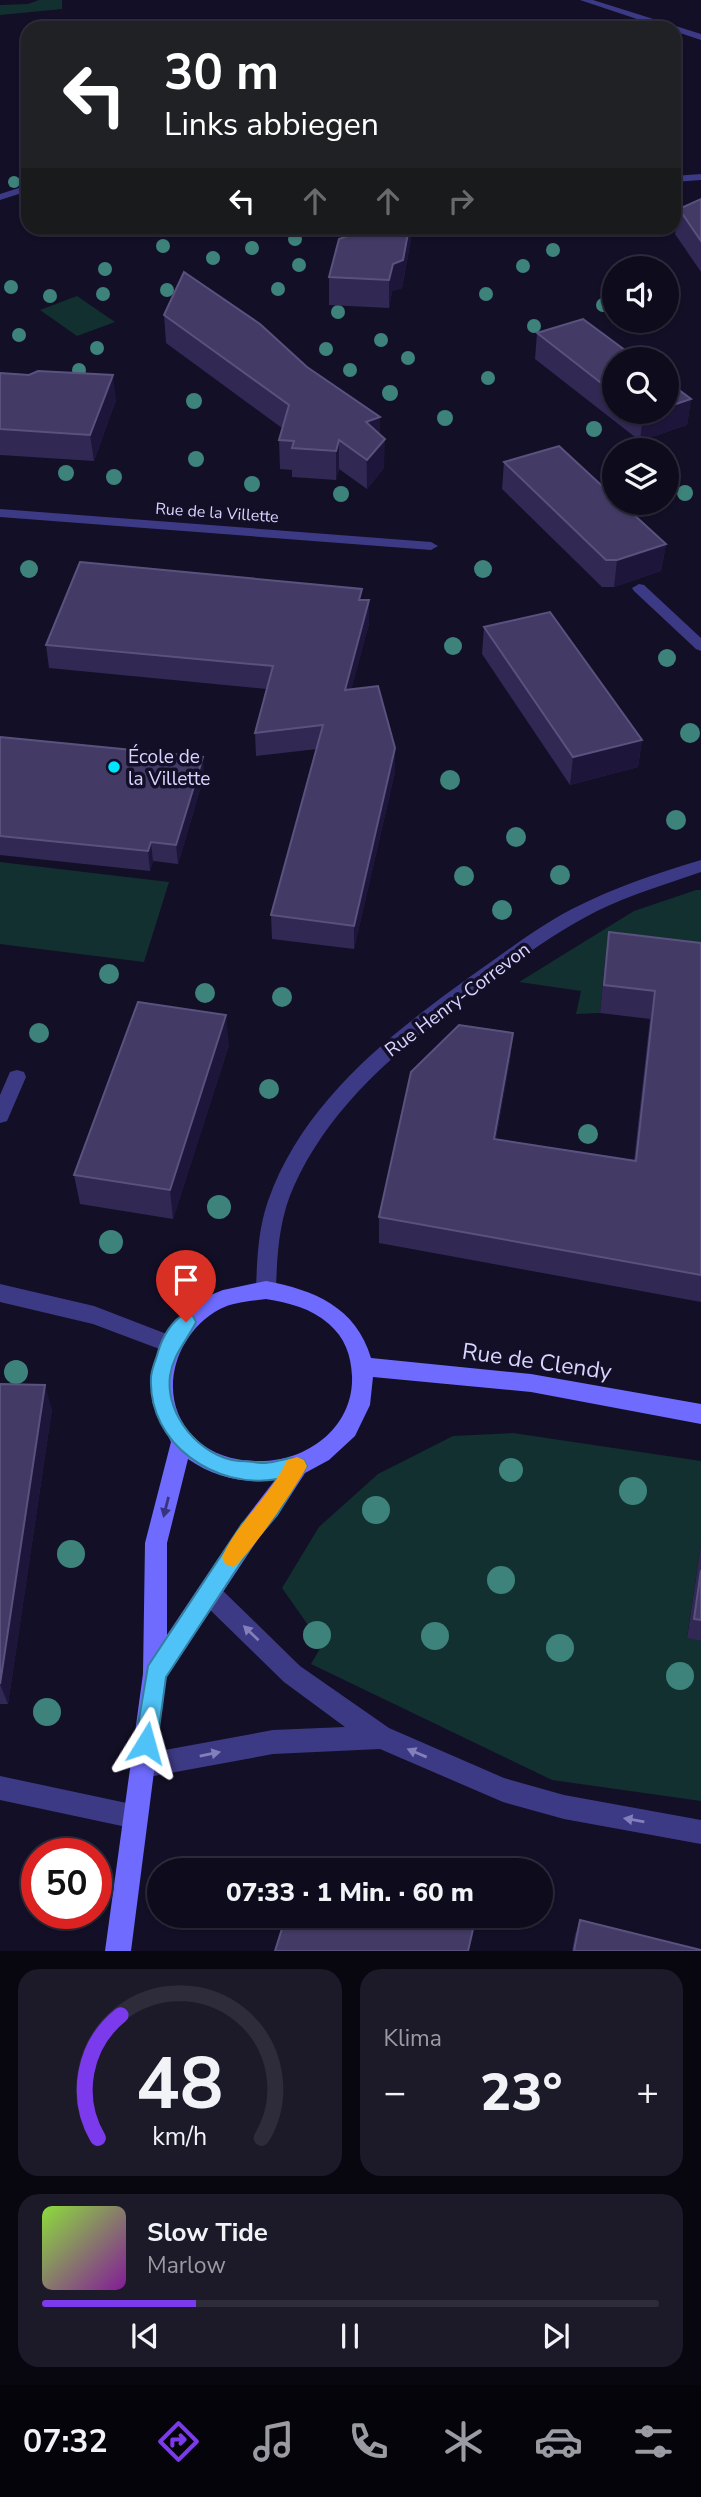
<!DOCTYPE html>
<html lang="de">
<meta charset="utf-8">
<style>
:root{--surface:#0e0b1c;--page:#1c1929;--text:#f1f3f6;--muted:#9b9ba3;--line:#2e2b3b;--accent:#7c3aed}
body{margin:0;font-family:"Nunito Sans",sans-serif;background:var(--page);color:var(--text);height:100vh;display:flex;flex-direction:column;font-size:26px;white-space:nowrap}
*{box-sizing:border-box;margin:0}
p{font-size:23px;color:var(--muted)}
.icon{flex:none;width:38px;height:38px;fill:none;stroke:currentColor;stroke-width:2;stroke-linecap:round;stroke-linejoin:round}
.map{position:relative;height:1951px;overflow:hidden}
.panel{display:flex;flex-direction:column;gap:18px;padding:18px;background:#08060f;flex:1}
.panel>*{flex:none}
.top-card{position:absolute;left:21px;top:21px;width:660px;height:214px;border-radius:21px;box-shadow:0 2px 5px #0004,0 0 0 2px var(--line);background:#202124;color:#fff;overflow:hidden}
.tools{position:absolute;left:602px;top:256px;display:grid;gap:14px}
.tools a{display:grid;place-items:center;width:77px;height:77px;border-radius:50%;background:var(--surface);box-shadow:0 2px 5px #0004,0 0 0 2px var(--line);font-size:35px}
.speed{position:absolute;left:21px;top:1838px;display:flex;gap:14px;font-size:35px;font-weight:700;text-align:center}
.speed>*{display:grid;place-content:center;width:91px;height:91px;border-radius:50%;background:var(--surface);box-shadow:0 2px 5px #0004,0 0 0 2px var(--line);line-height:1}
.speed .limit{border:10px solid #d22;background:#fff;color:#111}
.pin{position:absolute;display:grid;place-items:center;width:60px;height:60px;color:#fff;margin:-72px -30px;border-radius:50% 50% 50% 0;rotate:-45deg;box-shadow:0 0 7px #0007}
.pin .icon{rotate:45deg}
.me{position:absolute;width:77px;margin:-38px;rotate:8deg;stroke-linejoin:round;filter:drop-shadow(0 0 5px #0008)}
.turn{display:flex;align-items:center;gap:24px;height:147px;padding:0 28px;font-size:32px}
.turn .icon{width:91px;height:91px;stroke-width:2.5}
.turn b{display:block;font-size:49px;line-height:60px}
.lanes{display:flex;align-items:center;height:66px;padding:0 28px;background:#0003;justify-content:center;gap:35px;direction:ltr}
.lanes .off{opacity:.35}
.big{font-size:52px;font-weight:800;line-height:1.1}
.panel .card{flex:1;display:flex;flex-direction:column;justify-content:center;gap:10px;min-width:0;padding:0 24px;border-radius:21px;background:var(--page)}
.panel .dial{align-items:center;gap:0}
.dial svg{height:182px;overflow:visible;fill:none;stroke:var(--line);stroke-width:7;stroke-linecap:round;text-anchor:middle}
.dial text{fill:var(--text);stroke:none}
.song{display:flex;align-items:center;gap:21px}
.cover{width:84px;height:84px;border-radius:10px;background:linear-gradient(135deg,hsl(90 70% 55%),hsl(290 70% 35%))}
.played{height:7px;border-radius:4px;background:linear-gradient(90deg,var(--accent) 25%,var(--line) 25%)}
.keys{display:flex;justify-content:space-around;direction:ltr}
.heat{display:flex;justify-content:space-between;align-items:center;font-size:38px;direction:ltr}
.panel .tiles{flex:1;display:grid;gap:18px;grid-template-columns:1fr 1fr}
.card:last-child{grid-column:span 2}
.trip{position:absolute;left:147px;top:1858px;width:406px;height:70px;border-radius:35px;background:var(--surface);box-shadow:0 2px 5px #0004,0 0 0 2px var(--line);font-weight:800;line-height:70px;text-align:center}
.tabs{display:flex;height:112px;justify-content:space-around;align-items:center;background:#06040b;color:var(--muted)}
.tabs .icon{width:49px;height:49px}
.tabs .current{color:var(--accent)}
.tabs b{font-size:32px;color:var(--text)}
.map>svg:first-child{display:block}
.green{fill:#12302f}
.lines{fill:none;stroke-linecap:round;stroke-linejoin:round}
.service{fill:#3d3a85;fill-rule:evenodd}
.minor{fill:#3d3a85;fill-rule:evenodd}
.tertiary{fill:#3d3a85;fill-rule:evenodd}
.secondary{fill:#6f6bff;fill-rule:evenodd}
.tree{fill:#3d827b}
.wall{fill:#312854}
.shaded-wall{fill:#1d163a}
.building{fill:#433a66;stroke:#5a527e;stroke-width:2}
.oneway{fill:#38347d}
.oneway2{fill:#837fbc}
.route{fill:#4fc3f7;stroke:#337fa1;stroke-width:2}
.slow{fill:#f59e0b}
.poi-dot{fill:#00e5ff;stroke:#130f26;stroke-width:2.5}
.labels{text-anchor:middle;stroke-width:7;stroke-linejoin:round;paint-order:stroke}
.far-street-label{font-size:16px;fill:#d9d4ff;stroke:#130f26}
.poi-label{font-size:19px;fill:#d9d4ff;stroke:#130f26;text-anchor:start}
.street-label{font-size:19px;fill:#d9d4ff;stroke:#130f26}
.near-street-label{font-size:23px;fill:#d9d4ff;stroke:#130f26}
</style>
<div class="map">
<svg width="701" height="1951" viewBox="0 0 701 1951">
<rect width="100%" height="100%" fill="#130f26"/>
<!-- green -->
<path class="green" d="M39 0H62V9L0 15V5L28 4Z
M77 296 115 322 77 336 40 310Z
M0 862 169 882 144 962 0 944Z
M696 890H701V954L605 960 600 1013 576 1014 581 991 519 982 634 911Z
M513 1433 701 1461V1545L687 1637 701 1641V1801L552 1780 311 1664 322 1645 282 1588 319 1527 378 1474 453 1436Z"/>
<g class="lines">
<!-- service -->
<path class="service" d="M580 0H593L701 34V40L674 31V28H664Z
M701 174V180L674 182V176Z
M639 584 644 585 701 638V651L696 649 634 591 632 588Z
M17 1070 24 1072 26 1077 7 1121 0 1123V1095L10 1072Z"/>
<!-- minor -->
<path class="minor" d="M28 185V191L0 200V194Z
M0 509 431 542 438 546 431 550 0 517Z
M701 860V872C666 884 630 895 597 911 557 931 521 958 486 984 411 1039 333 1099 294 1186 279 1219 277 1254 276 1290L273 1296 266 1299 259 1296 256 1290C257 1260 258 1230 268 1201 303 1102 389 1035 471 976 504 953 536 928 572 909 613 888 657 873 701 860Z
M209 1582 217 1585 300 1666 389 1728 504 1778 564 1795 701 1820V1844L564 1819 503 1802 380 1749 273 1754 143 1778 134 1775 131 1766 134 1757 143 1754 273 1730 345 1727 284 1682 201 1601 198 1593 201 1585Z
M0 1776 136 1805 145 1808 148 1817 145 1826 136 1829 0 1800Z"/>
<!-- tertiary -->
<path class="tertiary" d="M0 1284 94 1306 177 1338 180 1344 177 1350 170 1353 93 1324 0 1302Z"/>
<!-- secondary -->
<path class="secondary" d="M266 1281C314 1290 356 1307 371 1358L531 1374 701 1404V1424L531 1392 373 1377 370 1405 355 1436 329 1460 305 1473 278 1515 258 1539 166 1678 131 1951H105L143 1674 145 1543 171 1442 153 1405 151 1385 153 1366 163 1342 186 1310 203 1298 223 1290ZM266 1299C289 1303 311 1308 329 1324 345 1338 351 1355 352 1376 354 1427 307 1462 258 1461 235 1461 212 1455 195 1438 155 1400 173 1334 220 1309 233 1302 251 1301 266 1299ZM188 1459C214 1477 244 1484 275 1480L242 1523 167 1635V1543Z"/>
</g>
<!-- trees -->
<g class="tree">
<circle cx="14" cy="182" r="6"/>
<circle cx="295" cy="239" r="7"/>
<circle cx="163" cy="246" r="7"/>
<circle cx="252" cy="248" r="7"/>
<circle cx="553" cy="250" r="7"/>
<circle cx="213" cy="258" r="7"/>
<circle cx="299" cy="265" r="7"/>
<circle cx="523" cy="266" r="7"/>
<circle cx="105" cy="269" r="7"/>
<circle cx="11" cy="287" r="7"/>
<circle cx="278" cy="289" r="7"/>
<circle cx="167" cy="290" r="7"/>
<circle cx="103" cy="294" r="7"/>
<circle cx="486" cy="294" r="7"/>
<circle cx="50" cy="296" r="7"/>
<circle cx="603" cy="305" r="7"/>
<circle cx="338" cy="312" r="7"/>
<circle cx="534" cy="326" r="7"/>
<circle cx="19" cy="335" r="7"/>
<circle cx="381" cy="340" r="7"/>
<circle cx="97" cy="348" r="7"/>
<circle cx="326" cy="349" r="7"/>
<circle cx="408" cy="358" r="7"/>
<circle cx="79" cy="370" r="7"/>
<circle cx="350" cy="370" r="7"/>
<circle cx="488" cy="378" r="7"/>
<circle cx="390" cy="393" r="8"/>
<circle cx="194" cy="401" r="8"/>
<circle cx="445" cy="418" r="8"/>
<circle cx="594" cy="429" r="8"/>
<circle cx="196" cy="459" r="8"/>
<circle cx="66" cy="473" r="8"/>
<circle cx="114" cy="477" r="8"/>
<circle cx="252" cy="484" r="8"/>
<circle cx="685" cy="493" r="8"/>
<circle cx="341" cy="494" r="8"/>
<circle cx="29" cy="569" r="9"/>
<circle cx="483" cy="569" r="9"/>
<circle cx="453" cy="646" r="9"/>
<circle cx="667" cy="658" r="9"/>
<circle cx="690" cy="733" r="10"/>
<circle cx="450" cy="780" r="10"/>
<circle cx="676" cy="820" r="10"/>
<circle cx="516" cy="837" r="10"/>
<circle cx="560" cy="875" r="10"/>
<circle cx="464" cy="876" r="10"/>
<circle cx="502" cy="910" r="10"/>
<circle cx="109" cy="974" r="10"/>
<circle cx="205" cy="993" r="10"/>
<circle cx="282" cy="997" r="10"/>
<circle cx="39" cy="1033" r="10"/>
<circle cx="269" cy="1089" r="10"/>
<circle cx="588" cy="1134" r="10"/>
<circle cx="219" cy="1207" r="12"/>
<circle cx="111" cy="1242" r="12"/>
<circle cx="16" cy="1372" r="12"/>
<circle cx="511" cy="1470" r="12"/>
<circle cx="633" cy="1491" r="14"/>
<circle cx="376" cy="1510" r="14"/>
<circle cx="71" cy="1554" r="14"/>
<circle cx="501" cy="1580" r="14"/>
<circle cx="317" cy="1635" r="14"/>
<circle cx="435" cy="1636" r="14"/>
<circle cx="560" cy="1648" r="14"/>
<circle cx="680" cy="1676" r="14"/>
<circle cx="47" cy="1712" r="14"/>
</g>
<!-- wall -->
<path class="wall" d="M701 199V272L675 234 679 209Z
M411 239 402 288 392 291 389 308 329 305V277Z
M164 315 380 417V435L384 468 367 489 339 469 336 480 292 477V470L280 469 279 440 282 428 166 343Z
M537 333 614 359V411H667L691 399 687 425 640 441 535 359Z
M0 373 116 400 94 461 0 455Z
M504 462 666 544 661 571 614 587H602L502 489Z
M369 600V624L351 689 395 748V772L354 949 272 939 271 915 317 749 256 756 255 733 266 689 49 668 46 645Z
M484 627 642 740 638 767 570 785 482 654Z
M0 737 204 776 178 864 153 861 150 871 0 855Z
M609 932 701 943V1302L379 1243V1217L513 1033 510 1060 496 1139 634 1161 650 1019 600 1013 605 960Z
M229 1045 173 1219 80 1204 74 1175Z
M0 1384 52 1409 8 1704H0Z
M701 1545V1641L687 1638Z
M580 1920 701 1951H572L575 1935Z"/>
<!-- shaded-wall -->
<path class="shaded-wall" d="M409 228H411V239L402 288 392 291 389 308V280L393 264Z
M113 375 116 400 94 461 90 435Z
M691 399 687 425 640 441 643 415 654 411H667V407Z
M380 417V444L385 439 384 468 367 489 366 422Z
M339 440V469L336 480V451Z
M666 544 661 571 614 587 617 560Z
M369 600V624L345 714V690Z
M642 740 638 767 570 785 573 757Z
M395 748V772L354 949V926Z
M203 757 204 776 178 864 176 845Z
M151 842 153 861 150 871 148 851Z
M226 1015 229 1045 173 1219 170 1190Z
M513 1033 510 1060 491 1165 494 1139Z
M45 1385 52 1409 8 1704 0 1684Z"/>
<!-- building -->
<path class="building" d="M701 199V241L679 209Z
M370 228H409L403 260 393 264 389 280 329 277 339 239Z
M184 272 260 324 307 367 380 417 366 422 385 439 367 460 339 440 336 451 292 448 294 441 279 440 289 405 164 315Z
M583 319 637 359H614V393L537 333Z
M38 371 113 375 90 435 0 429V373L29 375Z
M667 381 691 399 667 407Z
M639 411H654L643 415Z
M559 446 614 497V502H620L666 544 617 560H606L504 462Z
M80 562 362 589 359 600H369L345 690 378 686 395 748 354 926 271 915 323 725 255 733 273 666 46 645Z
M550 612 642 740 573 757 484 627Z
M0 737 203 757 176 845 151 842 148 851 0 836Z
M609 932 701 943V1275L379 1217 411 1072 459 1025 513 1033 494 1139 636 1161 655 991 604 985Z
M138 1002 226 1015 170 1190 74 1175Z
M0 1384 45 1385 0 1684Z
M701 1570V1620L694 1619Z
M364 1857 414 1871H330Z
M286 1916H476L468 1951H275Z
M580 1920 701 1950V1951H574Z"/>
<!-- one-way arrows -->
<defs><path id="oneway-solid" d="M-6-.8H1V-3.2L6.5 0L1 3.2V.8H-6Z" transform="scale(1.75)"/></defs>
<use class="oneway" href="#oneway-solid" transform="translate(166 1507) rotate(104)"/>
<g class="oneway2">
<use href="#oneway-solid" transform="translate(251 1633) rotate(-136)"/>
<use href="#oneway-solid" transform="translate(417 1753) rotate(-157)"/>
<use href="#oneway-solid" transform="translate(210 1754) rotate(-11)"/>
<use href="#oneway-solid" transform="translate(634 1820) rotate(-170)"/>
</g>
<!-- route -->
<path class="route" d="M186 1314 193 1316 196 1322C187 1341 173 1354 170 1376 165 1415 200 1457 239 1461 248 1461 258 1463 266 1463 279 1462 291 1455 304 1460L307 1466 277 1515 257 1538 166 1677 157 1743 154 1751 146 1754 138 1751 135 1743 148 1666 242 1524 263 1502 277 1479C216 1490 148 1444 151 1378 151 1370 156 1360 158 1352 162 1338 172 1319 186 1314Z"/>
<!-- slow -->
<path class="slow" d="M297 1457 304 1460 307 1466C299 1483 245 1562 233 1567L225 1564 222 1557C238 1521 271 1496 287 1460Z"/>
<!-- markers -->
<circle class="poi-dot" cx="114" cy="767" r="7"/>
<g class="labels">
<!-- far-street labels -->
<g class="far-street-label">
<text transform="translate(217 512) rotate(4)" y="6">Rue de la Villette</text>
</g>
<!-- poi labels -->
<g class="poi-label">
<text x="128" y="763">École de<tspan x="128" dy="22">la Villette</tspan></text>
</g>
<!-- street labels -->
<g class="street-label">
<text transform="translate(457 999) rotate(-37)" y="7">Rue Henry-Correvon</text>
</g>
<!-- near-street labels -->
<g class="near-street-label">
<text transform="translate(537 1361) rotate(8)" y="8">Rue de Clendy</text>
</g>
</g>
</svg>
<div class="tools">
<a><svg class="icon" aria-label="sound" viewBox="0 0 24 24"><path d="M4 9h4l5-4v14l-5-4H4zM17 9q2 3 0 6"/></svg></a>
<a><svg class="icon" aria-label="search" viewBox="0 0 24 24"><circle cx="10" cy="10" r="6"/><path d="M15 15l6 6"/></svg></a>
<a><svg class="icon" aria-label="layers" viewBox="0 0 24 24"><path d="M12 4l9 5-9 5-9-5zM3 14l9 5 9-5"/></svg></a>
</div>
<div class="speed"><div class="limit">50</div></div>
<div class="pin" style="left:186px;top:1322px;background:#d93025"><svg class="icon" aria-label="arrive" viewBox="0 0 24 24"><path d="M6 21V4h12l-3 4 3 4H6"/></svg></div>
<svg class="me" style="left:146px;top:1743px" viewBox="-20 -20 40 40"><path d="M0-17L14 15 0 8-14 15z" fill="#4fc3f7" stroke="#fff" stroke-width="4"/></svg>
<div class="trip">07:33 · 1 Min. · 60 m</div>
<div class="top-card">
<div class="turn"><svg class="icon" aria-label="left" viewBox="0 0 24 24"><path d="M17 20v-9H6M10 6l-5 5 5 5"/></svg><div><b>30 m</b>Links abbiegen</div></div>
<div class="lanes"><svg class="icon" aria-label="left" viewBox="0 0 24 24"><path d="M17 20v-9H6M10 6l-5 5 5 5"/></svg><svg class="icon off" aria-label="ahead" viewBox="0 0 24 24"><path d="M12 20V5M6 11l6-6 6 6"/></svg><svg class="icon off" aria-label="ahead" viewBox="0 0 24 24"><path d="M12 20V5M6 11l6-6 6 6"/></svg><svg class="icon off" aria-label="right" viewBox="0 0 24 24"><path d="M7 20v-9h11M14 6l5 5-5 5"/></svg></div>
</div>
</div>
<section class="panel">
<div class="tiles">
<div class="card dial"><svg viewBox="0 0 100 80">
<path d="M14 69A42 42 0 1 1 86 69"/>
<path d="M14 69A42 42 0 0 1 24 15" stroke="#7c3aed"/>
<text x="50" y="56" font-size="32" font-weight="700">48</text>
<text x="50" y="72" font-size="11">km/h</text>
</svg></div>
<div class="card"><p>Klima</p>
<div class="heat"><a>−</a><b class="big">23°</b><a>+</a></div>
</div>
<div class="card">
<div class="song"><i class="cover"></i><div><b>Slow Tide</b><p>Marlow</p></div></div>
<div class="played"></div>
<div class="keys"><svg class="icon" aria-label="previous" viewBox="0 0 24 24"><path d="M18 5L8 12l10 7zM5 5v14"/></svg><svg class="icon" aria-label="pause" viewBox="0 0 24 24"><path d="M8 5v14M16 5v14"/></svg><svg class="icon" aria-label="next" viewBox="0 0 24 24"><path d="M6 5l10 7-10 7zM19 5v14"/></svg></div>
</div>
</div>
</section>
<nav class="tabs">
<b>07:32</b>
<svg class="icon current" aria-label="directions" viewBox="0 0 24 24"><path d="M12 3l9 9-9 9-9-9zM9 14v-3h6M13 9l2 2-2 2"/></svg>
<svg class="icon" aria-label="music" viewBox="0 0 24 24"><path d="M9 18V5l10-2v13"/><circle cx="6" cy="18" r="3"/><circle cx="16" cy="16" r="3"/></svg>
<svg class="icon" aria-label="phone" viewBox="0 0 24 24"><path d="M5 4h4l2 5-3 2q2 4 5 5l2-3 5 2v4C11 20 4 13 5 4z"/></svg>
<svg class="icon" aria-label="climate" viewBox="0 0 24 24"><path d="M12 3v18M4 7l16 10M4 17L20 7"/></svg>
<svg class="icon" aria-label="car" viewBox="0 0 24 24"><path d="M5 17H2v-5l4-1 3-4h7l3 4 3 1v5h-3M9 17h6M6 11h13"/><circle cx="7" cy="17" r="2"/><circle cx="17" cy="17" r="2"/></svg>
<svg class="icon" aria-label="filters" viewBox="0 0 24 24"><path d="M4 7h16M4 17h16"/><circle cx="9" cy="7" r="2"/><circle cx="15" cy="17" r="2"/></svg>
</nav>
